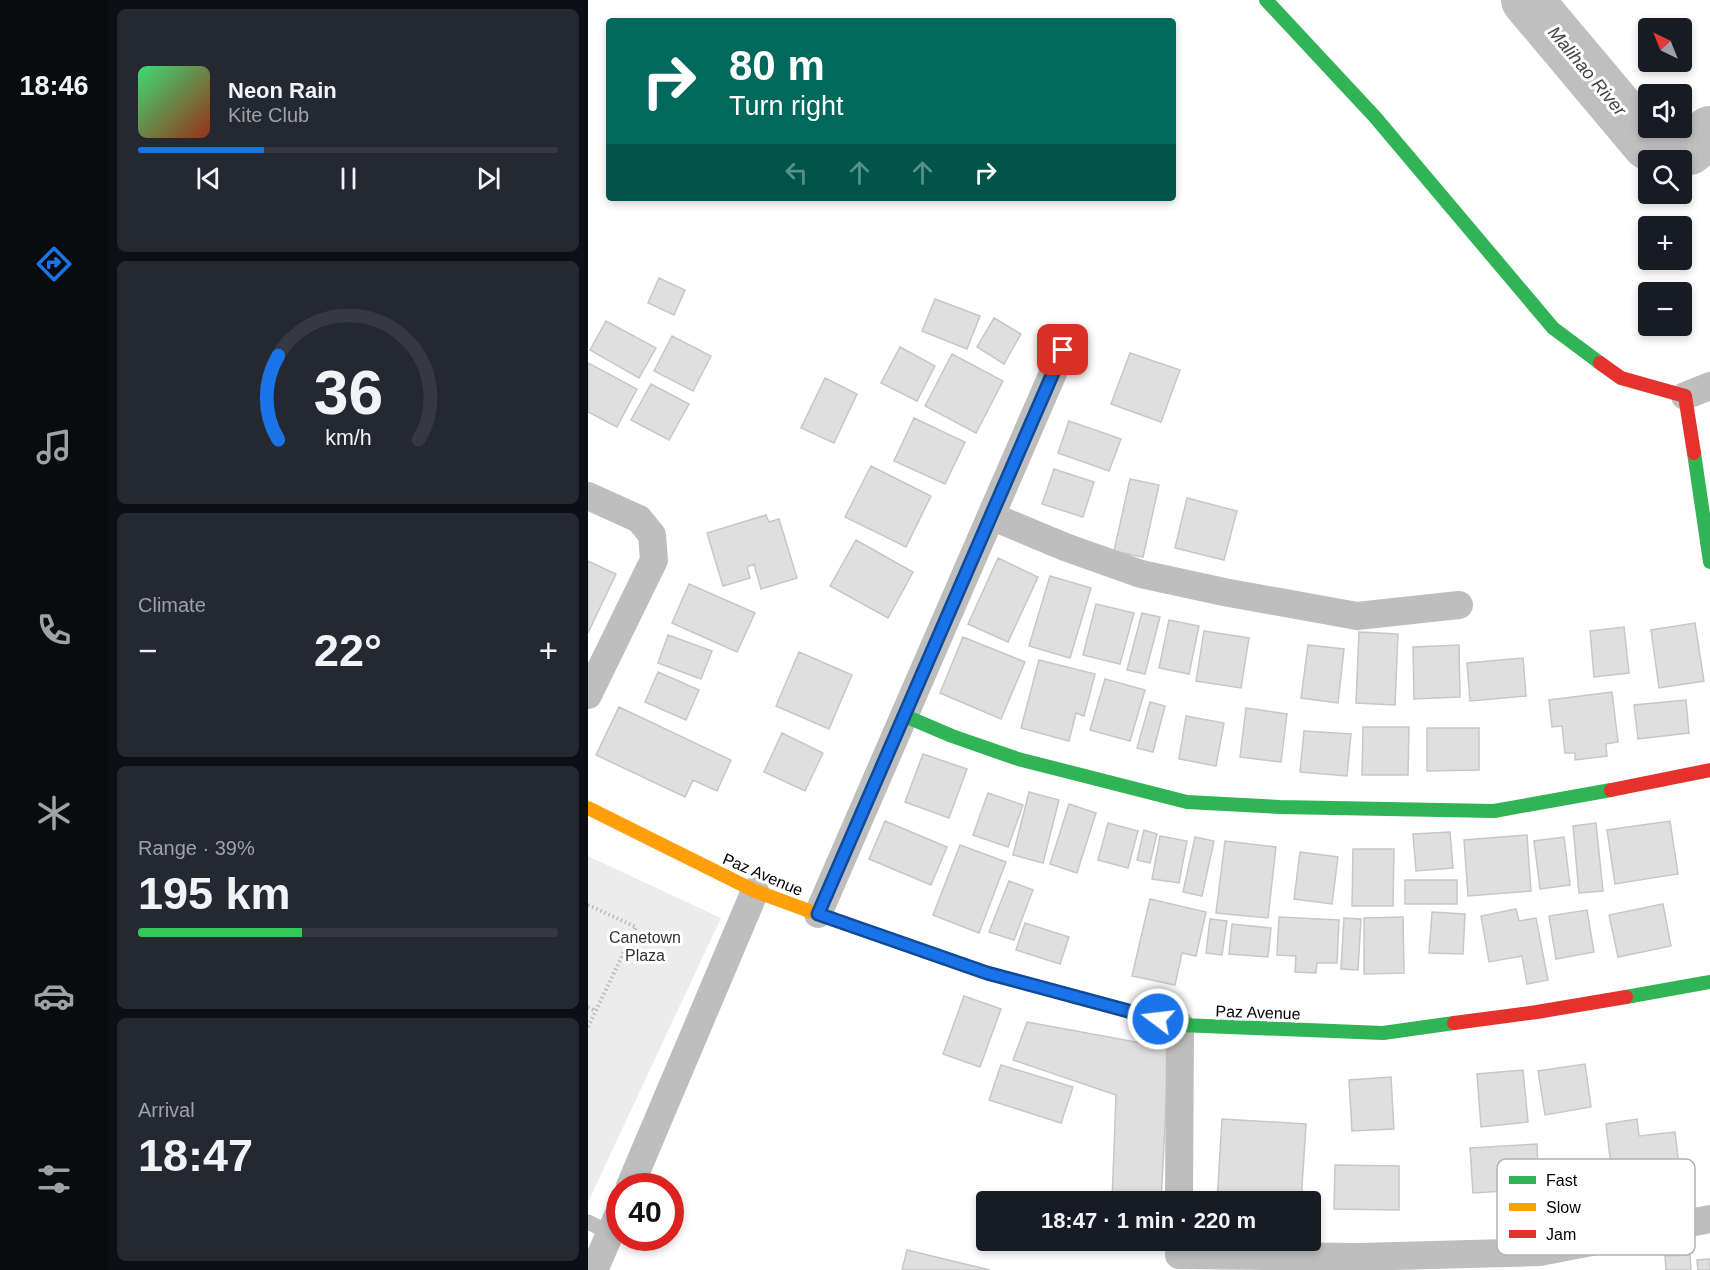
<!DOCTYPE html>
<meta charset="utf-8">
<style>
:root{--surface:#171b24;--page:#242831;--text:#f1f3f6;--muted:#9ea1a6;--line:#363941;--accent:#1a73e8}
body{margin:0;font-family:Helvetica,sans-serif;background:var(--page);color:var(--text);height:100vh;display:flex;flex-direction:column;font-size:22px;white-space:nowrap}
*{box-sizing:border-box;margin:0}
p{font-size:20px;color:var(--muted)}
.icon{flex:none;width:33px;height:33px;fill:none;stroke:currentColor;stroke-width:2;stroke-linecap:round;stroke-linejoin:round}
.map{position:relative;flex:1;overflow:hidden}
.side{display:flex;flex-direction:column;gap:9px;padding:9px;background:#0d0f14;width:480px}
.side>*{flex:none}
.top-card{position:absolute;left:18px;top:18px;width:570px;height:183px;border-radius:6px;box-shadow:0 3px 9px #0003;background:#00695c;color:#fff;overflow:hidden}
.needle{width:39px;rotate:317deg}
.tools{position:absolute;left:1050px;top:18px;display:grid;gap:12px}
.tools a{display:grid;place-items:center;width:54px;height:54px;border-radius:6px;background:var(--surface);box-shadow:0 3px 9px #0003;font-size:30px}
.speed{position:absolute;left:18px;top:1173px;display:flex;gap:12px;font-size:30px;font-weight:700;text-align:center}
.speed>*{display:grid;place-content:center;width:78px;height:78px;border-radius:50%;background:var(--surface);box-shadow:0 3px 9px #0003;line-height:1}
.speed .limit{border:9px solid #d22;background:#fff;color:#111}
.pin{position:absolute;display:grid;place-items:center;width:51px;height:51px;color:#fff;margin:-26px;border-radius:12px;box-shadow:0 3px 9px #0006}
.me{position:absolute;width:66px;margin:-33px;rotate:285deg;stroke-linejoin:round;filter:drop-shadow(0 0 4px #0008)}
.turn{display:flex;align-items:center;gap:21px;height:126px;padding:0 24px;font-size:27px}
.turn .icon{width:78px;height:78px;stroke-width:2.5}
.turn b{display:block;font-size:42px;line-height:51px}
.lanes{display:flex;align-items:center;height:57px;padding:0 24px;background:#0003;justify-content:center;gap:30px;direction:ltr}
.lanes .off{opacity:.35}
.big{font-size:45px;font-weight:800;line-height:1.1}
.side .tile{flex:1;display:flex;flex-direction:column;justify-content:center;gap:9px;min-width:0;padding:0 21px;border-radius:9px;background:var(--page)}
.side .dial{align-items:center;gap:0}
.dial svg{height:156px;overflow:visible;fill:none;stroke:var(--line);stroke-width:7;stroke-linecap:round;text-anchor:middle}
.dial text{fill:var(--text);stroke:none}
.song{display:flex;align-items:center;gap:18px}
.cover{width:72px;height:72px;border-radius:9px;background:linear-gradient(135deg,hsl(140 70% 55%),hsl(10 70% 35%))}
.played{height:6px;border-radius:3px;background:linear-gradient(90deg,var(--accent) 30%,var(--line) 30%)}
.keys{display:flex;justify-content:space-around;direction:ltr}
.heat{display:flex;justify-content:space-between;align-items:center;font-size:33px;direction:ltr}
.charge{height:9px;border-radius:4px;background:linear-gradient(90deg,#34c759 39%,var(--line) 0)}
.trip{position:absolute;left:388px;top:1191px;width:345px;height:60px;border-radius:6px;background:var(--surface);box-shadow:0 3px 9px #0003;font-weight:800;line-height:60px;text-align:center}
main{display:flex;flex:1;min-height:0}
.dock{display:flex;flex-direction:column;width:108px;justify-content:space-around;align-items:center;background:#090b0e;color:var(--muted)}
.dock .icon{width:42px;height:42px}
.dock .active{color:var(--accent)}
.dock b{font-size:27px;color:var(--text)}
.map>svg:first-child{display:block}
.green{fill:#ececec}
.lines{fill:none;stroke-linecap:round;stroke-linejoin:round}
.river{stroke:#bfbfbf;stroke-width:52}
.building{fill:#dfdfdf;stroke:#c7c7c7;stroke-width:1.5}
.path{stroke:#b9b9b9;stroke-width:4;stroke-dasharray:1.5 3;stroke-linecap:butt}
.lane{stroke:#bebebe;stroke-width:15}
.street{stroke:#bebebe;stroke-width:28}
.fast{stroke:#30b455;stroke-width:14}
.slow{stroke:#ff9f0a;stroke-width:14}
.jam{stroke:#e5322d;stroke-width:14}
.route-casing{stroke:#114b97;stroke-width:15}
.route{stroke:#1a73e8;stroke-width:10}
.labels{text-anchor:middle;stroke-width:6;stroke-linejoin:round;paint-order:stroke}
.street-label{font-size:16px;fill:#000;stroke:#fff}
.park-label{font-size:16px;fill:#333;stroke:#fff}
.water-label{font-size:18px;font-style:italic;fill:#444;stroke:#fff}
.key{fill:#fff;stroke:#b2b2b2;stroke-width:1.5}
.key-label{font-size:16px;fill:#000}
</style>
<main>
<nav class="dock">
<b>18:46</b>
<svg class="icon active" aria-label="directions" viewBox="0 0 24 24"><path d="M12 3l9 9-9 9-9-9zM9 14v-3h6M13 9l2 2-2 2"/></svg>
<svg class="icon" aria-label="music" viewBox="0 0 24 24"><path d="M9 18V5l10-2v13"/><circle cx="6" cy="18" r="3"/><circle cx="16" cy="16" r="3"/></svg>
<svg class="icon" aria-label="phone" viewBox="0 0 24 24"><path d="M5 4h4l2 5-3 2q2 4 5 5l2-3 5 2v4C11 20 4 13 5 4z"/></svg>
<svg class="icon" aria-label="climate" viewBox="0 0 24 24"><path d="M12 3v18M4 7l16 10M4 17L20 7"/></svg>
<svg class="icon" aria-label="car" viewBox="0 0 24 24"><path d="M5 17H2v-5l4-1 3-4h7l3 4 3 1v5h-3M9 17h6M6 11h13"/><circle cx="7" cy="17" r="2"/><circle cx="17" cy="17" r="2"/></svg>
<svg class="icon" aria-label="filters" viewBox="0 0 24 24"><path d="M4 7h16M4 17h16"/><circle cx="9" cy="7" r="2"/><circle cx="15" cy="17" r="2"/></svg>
</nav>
<section class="side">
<div class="tile">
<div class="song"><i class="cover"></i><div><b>Neon Rain</b><p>Kite Club</p></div></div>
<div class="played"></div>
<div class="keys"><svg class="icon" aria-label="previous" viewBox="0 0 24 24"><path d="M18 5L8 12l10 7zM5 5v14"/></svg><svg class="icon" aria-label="pause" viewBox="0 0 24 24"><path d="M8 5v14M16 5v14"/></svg><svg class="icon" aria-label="next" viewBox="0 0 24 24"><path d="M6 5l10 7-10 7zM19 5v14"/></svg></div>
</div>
<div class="tile dial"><svg viewBox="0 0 100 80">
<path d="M14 69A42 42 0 1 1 86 69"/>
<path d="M14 69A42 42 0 0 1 14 26" stroke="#1a73e8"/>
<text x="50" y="56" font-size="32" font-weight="700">36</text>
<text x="50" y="72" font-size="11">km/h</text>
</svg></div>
<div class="tile"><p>Climate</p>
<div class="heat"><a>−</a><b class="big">22°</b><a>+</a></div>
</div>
<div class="tile"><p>Range · 39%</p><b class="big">195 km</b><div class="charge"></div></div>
<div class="tile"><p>Arrival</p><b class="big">18:47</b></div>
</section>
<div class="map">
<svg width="1122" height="1270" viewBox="0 0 1122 1270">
<rect width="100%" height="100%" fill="#fff"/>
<!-- green -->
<path class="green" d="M0 856 133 918 0 1202Z"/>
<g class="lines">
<!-- river -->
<path class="river" d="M939 0 1060 144 1101 149 1122 132"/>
</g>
<!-- building -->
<path class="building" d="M71 278 97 290 86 315 60 303Z
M347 299 392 316 379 349 334 331Z
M406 318 433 334 416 364 389 347Z
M18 321 68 348 51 378 2 350Z
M84 336 123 356 105 391 66 371Z
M312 347 347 366 329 401 293 383Z
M542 353 592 370 573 422 523 404Z
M364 354 415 381 388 433 337 406Z
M0 363 49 389 29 427 0 412Z
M237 378 269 394 246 443 213 428Z
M63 384 101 404 81 440 43 420Z
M326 418 377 442 357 484 306 461Z
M481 421 533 439 521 471 470 453Z
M283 466 343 496 318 547 257 517Z
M466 469 506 482 495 517 454 504Z
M542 479 571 485 555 557 526 551Z
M599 498 649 511 636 560 587 548Z
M178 515 181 522 191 519 209 578 173 589 166 564 159 567 162 578 135 586 119 533Z
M268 540 325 572 300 618 242 586Z
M410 558 450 577 420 642 380 624Z
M0 561 28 574 0 633Z
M462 576 503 588 482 658 441 646Z
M101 584 167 613 149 652 84 623Z
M508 604 546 613 532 664 495 655Z
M554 613 572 617 557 674 539 670Z
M581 620 611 626 601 674 571 668Z
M1107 623 1116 681 1071 688 1063 630Z
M1036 627 1041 673 1006 677 1002 631Z
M616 631 661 638 653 688 608 681Z
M771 632 810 634 807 705 768 703Z
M80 635 124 651 113 679 70 663Z
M375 637 437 662 413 719 352 693Z
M720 645 756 649 750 703 713 698Z
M871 645 872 697 826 699 825 647Z
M211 652 264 675 241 729 188 706Z
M935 658 938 696 882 701 879 663Z
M451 660 507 674 496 716 488 713 481 741 433 728Z
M70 672 111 690 98 720 57 702Z
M517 679 557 690 542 741 502 730Z
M1024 692 1030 742 1018 744 1019 756 987 760V753H977L974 726 964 727 961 700Z
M1098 700 1101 733 1050 739 1046 705Z
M562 702 577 706 565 752 549 748Z
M31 707 143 760 129 791 105 780 97 797 8 755Z
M658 708 699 714 693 762 652 757Z
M598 716 636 723 628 766 591 759Z
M775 727H821L820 775H774Z
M839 728H891V770L839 771Z
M716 731 763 734 759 776 712 772Z
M194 733 235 753 217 791 176 772Z
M335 754 379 769 361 818 317 802Z
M441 792 471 800 455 863 425 855Z
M400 793 435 805 420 847 385 835Z
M481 804 508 813 489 873 462 864Z
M297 821 359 847 343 885 281 859Z
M1082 821 1090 874 1027 884 1019 830Z
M520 823 550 831 540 868 510 860Z
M1008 823 1015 891 991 893 985 826Z
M556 830 569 834 562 863 549 860Z
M862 832 865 868 828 871 825 834Z
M939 835 943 891 880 896 876 840Z
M572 836 599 841 591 883 564 879Z
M607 837 626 841 614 896 595 892Z
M976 837 982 885 952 889 946 841Z
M637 841 688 847 680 918 628 913Z
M372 845 418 862 391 933 345 915Z
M765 849H806L805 906H764Z
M712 852 750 857 744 904 706 899Z
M817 880H869V904H817Z
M421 881 445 890 426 940 401 932Z
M562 899 618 912 608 956 594 953 587 985 544 976Z
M1075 904 1083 946 1030 957 1021 915Z
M928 909 931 921 948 918 960 980 939 984 934 956 901 962 893 916Z
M999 910 1006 952 968 959 961 916Z
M844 912 877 914 875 954 841 953Z
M691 917 751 920 749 963H729L728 973 707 972 708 956 689 955Z
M815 917 816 973 776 974V918Z
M756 918 773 919 770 970 753 969Z
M622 919 639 921 634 955 618 953Z
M437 923 481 937 472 964 428 950Z
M644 924 683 928 680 957 641 954Z
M376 996 413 1009 392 1067 355 1054Z
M439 1022 581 1048 573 1202H524L528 1095 425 1060Z
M997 1064 1003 1107 957 1115 950 1071Z
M413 1065 485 1087 473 1123 401 1100Z
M935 1070 940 1122 893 1127 889 1074Z
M803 1077 806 1129 764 1131 761 1080Z
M634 1119 718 1124 713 1202H629Z
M1049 1119 1051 1136 1087 1132 1092 1175 1025 1183 1018 1124Z
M949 1144 951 1189 885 1193 882 1148Z
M747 1165 811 1166V1210L746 1209Z
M522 1240H571V1245L522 1242Z
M319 1250 402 1270H314Z
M1102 1255 1103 1270H1078L1077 1256Z
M1122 1259V1270H1110L1109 1260Z"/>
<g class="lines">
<!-- path -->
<path class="path" d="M0 905 48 927 0 1027
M0 1007 8 1011"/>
<!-- lane -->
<path class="lane" d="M0 1222 22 1233"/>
<!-- street -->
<path class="street" d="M1097 396 1122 386
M0 496 51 519 64 535 66 560 0 695
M403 516 477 547 553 574 636 592 769 616 871 605
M230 914 475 350
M42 1186 167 891
M591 1202 592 1025
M591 1255 770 1257 952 1252 1122 1219
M6 1270 32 1211"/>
<!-- fast -->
<path class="fast" d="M678 0 787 117 965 328 1012 363
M1106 453 1122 562
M317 716 364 736 430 759 599 802 692 807 906 811 1023 790
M235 916 399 973 592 1025 795 1033 866 1023
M1038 997 1122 982"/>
<!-- slow -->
<path class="slow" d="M0 808 167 891 235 916"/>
<!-- jam -->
<path class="jam" d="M1012 363 1033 378 1097 396 1106 453
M1023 790 1122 770
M866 1023 949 1012 1038 997"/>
</g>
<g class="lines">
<defs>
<path id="route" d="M475 350 230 914 399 973 570 1019"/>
</defs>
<!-- route casing -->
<use href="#route" class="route-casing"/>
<!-- route -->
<use href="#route" class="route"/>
</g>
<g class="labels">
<!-- street labels -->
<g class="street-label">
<text transform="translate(175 874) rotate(23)" y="6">Paz Avenue</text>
<text transform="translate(670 1012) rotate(2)" y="6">Paz Avenue</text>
</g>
<!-- park labels -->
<g class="park-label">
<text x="57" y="943">Canetown<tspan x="57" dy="18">Plaza</tspan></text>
</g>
<!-- water labels -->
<g class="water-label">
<text transform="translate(999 71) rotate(50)" y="6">Malihao River</text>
</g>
</g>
<!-- legend -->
<rect x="909" y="1159" width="198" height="96" rx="9" class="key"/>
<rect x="921" y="1176" width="27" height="8" fill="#30b455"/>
<rect x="921" y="1203" width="27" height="8" fill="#ff9f0a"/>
<rect x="921" y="1230" width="27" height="8" fill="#e5322d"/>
<g class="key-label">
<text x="958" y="1186">Fast</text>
<text x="958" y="1213">Slow</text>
<text x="958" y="1240">Jam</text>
</g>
</svg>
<div class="tools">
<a><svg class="needle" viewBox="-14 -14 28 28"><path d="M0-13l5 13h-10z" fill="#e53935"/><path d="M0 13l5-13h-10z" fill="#9ea1a6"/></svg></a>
<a><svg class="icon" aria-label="sound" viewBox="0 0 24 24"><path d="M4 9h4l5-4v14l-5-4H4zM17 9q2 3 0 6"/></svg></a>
<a><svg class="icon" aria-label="search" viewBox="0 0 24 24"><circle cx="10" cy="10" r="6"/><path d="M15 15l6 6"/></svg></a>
<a>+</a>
<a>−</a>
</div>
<div class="speed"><div class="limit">40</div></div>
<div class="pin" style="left:475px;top:350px;background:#d93025"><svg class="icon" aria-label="arrive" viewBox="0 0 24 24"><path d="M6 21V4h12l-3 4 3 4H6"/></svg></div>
<svg class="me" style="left:570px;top:1019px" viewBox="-20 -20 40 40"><circle r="17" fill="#1a73e8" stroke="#fff" stroke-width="3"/><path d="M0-11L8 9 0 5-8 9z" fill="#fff"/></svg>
<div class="trip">18:47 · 1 min · 220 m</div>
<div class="top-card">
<div class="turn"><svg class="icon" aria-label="right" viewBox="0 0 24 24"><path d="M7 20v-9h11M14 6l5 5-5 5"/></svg><div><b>80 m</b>Turn right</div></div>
<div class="lanes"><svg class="icon off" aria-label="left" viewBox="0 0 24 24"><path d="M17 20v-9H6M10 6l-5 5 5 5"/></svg><svg class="icon off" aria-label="ahead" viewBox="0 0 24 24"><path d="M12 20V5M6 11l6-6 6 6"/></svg><svg class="icon off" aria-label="ahead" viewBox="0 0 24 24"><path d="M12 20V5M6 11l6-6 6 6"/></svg><svg class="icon" aria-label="right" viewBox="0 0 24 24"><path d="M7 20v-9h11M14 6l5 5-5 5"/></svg></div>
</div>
</div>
</main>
